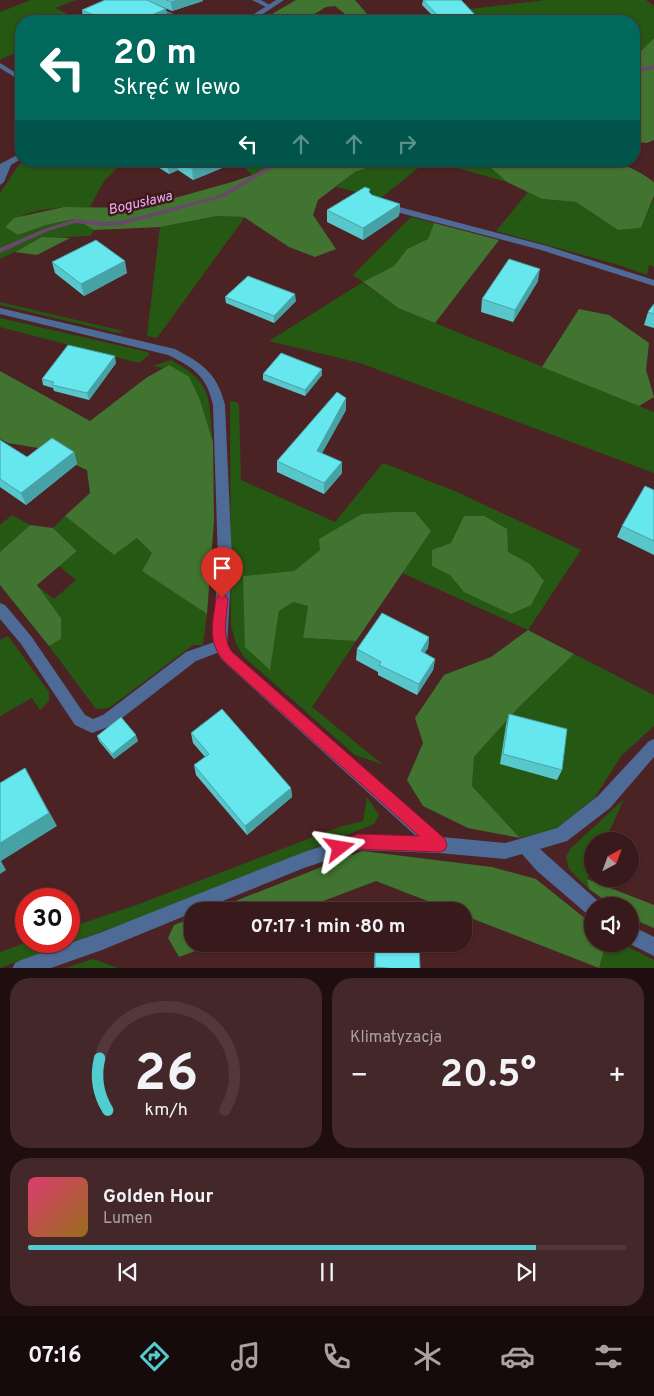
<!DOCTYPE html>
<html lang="pl">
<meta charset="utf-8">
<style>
:root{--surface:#391a1c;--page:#442729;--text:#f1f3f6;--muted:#aba1a3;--line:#53383b;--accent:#51ccd1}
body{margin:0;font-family:Overpass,sans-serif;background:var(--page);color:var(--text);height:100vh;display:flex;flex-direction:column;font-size:19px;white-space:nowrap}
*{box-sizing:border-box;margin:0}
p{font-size:16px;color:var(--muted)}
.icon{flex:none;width:28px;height:28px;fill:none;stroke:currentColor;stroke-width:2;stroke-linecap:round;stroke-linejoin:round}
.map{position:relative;height:968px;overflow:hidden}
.details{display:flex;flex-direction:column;gap:10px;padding:10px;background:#1f0e0f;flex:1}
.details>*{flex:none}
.banner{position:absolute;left:15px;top:15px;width:625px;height:152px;border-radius:20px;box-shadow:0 1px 4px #0004,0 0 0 1px var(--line);background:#00695c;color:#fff;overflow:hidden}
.needle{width:32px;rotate:41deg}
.tools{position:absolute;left:584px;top:832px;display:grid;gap:10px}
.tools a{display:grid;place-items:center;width:55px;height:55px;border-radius:50%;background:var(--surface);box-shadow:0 1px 4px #0004,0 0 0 1px var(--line);font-size:25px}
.speed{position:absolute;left:15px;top:888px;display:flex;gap:10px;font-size:25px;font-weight:700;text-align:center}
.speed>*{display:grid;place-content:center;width:65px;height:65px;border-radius:50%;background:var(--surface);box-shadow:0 1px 4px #0004,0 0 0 1px var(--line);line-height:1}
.speed .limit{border:8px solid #d22;background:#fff;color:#111}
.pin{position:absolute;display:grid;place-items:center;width:42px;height:42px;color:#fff;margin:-51px -21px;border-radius:50% 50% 50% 0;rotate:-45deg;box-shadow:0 0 5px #0007}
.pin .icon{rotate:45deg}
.me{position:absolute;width:55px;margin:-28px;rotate:76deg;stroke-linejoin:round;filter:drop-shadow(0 0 4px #0008)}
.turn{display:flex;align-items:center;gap:18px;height:105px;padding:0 15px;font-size:22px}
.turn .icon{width:65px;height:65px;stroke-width:2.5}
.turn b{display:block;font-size:35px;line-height:42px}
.lanes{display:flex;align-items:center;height:48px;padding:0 15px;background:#0003;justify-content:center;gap:25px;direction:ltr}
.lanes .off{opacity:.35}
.big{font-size:38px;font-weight:700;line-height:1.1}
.details .card{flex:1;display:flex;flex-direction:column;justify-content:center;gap:8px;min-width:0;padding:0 18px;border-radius:20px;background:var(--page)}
.details .dial{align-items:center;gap:0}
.dial svg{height:130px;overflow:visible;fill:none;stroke:var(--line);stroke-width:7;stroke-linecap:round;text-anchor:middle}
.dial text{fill:var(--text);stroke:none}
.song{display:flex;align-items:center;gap:15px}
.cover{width:60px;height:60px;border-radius:8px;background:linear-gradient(135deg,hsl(340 70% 55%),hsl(40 70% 35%))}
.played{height:5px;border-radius:2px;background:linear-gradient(90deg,var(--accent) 85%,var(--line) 85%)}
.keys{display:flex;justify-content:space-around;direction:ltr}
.heat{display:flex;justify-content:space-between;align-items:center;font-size:28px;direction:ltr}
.details .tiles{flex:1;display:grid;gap:10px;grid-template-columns:1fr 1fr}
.card:last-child{grid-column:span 2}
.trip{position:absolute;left:184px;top:902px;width:288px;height:50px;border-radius:20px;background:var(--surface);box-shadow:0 1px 4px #0004,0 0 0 1px var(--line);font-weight:700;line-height:50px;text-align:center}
.dock{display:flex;height:80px;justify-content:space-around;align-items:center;background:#170a0b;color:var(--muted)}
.dock .icon{width:35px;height:35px}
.dock .active{color:var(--accent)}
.dock b{font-size:22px;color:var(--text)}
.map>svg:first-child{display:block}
.green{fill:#255813}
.forest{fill:#407430}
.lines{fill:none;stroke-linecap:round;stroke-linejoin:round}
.stream{fill:#6a4869;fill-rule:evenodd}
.lane{fill:#4e6b97;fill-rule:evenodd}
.street{fill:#4e6b97;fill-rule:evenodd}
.wall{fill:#57c7cc}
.shaded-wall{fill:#47a2a6}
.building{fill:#65e7ed;stroke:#47a2a6}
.route{fill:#e11d48;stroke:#92132f}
.labels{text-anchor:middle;stroke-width:5;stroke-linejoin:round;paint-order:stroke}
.far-water-label{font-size:14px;font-style:italic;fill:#ebb2fb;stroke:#41191b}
</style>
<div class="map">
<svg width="654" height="969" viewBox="0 0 654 969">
<rect width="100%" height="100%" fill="#4c2325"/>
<!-- green -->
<path class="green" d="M31 0H76L55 8 70 15 68 21H21V50L0 60V12Z
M545 0H646L654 6V38L642 50 634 52V21H483L470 9Z
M25 161H124L104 181 90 207C63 207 24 207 5 227L18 235 46 225 75 219 94 230 90 236 42 238 0 259V193L19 165Z
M239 161H293L253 176Z
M444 161H483L507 182 436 162Z
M378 164 403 167 423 164 381 198 336 187 355 172Z
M528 192 542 199 576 202 618 230 641 228 654 199V267L649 265 647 275 619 265 496 231Z
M217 216 245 217 157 338 147 336 160 227Z
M411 217 434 223 428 239 407 249 394 266 363 283 398 308 654 412V473L360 363 269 341 363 282 353 275Z
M0 302 123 331 118 333 0 305Z
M0 318 148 352 149 355 139 363 0 327Z
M171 360C214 384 208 396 213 442L200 400 169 365 162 368 153 366Z
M230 401 237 402 239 405 241 480 335 522 383 463 457 492 581 550 528 630 402 573 430 531 320 550 294 571 243 576 270 669 279 611 293 602 308 606 303 638 356 641 312 707 382 764 355 755 244 657 236 644 231 625Z
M12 515 30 525 0 552V525Z
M65 516 114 555 137 538 152 553 143 571 207 614 203 645H193L109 708 96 709 49 646 61 639V618L36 585 54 599 76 580 59 566 77 551 53 528Z
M8 636 49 692V701L40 710 32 698 0 716V640Z
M574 654 654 695V726L621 756 594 799 555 829 520 838 472 786 474 757 520 706Z
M367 797 379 815 374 824 145 916 0 968V952L30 941H69V928L139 904 339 827 363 821Z
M624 799 605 841H592V867L587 879 589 889 569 869 566 857 570 849Z
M606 944H622L654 960V968H599Z
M93 959 118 968H66Z"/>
<!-- forest -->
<path class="forest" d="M296 0H355L373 21H354L335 6 326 7 303 21H260Z
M654 38V140L647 143 634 142V52L642 50Z
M293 161H444L403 167 378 164 355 172 318 200 313 215 336 249 315 257 289 247 244 217 217 216 160 227 94 230 75 219 46 225 18 235 5 227 14 218 64 207 139 208 232 182Z
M483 161C524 161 576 156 616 163 630 166 643 174 654 182V196L641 228 618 230 576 202 542 199 507 182Z
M434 223 499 240 435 323 398 308 363 282 394 266 407 249 428 239Z
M42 237 70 238 37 255 15 252Z
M579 309 609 315 649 343 646 370 654 397 639 406 542 367Z
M169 365 189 377 200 400 213 442 214 521 207 614 142 571 152 553 137 538 114 555 65 516 90 493 87 470 38 448 8 443 0 439V371L90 421 146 378Z
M395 512H415L431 531 356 641 303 638 308 606 293 602 279 611 270 670 245 647 243 576 294 571 320 550 319 539 362 514Z
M464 516H484L507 529 508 552 530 564 544 581 531 605 511 614 464 592 450 575 432 566V550L451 543Z
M30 525 53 528 77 551 37 585 61 618V639L49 646 0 585V552Z
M528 630 574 654 520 706 474 757 472 786 520 838 468 828 423 806 407 780 423 743 415 718 444 675 491 657Z
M362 851 492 867 536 879 592 924V944H606L599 968 463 915 462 911H453L376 881 297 911H210Z
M587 879 654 905V928L630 918V906H613L589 889Z
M192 918V944H214L179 957 168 938 174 925Z"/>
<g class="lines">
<!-- stream -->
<path class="stream" d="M654 65V69L634 73V69Z
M277 161H285L224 197 122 225 104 226 75 223 48 231 0 253V248L44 229 75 219 104 222 122 221 220 195Z"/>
<!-- lane -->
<path class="lane" d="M133 0H142L190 21H180Z
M252 0H261L273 7 268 8Z
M0 63 21 76V81L0 68Z
M384 203 547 246 654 280V286L541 250 381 208V204Z
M0 603 5 605 31 636 85 715 93 719 103 715 186 652 220 640 225 642 227 646 225 650 196 661 113 725 92 733 75 725 21 644 0 619Z"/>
<!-- street -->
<path class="street" d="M276 0H284L252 21H243Z
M21 153V159L11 165 4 182 0 185V164Z
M0 308 175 349C203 364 217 373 225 405L232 560 227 645 232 652 442 837 505 843 557 828 598 796 649 741 654 739V757L610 808 567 841 540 849 598 901 600 906H592V915L586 913 537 871 522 854 505 859 439 853 358 850 304 868 198 911H192V913L102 950 48 969H12L15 963 21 960 102 932 304 852 358 834 416 836 222 660 213 646 218 560 213 405C206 375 194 368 168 355L0 314Z
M630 925 654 937V956L630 944Z"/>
</g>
<!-- wall -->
<path class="wall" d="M105 0H202L203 1 172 11 149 1 166 9 167 18 159 21H83L86 20 83 19 82 10Z
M423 0 481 21H438L422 5Z
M148 161H234V163L193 180 178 170 169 174Z
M370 193 372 195 400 204 399 216 363 240 327 222V210Z
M52 262 127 273 84 296 55 273Z
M538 281 513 322 481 312 482 299Z
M225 297 296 301 274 323 226 303Z
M654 304V328L644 325 648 312Z
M116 363 89 400 54 391 53 388 43 385 42 379Z
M322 369V375L305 396 263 380V374Z
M346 410 322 453 342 473 324 494 277 472V461Z
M0 440 27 457 74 452 77 464 26 505 0 487Z
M654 490V555L617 537 622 526Z
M429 637 428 648 424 653 435 659 433 670 417 695 378 675V672L356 660 357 649Z
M509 714 562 770 557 780 500 764 506 725Z
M191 733 291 788 292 797 247 835 196 775 194 765 205 757 193 743Z
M97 736 138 741 114 759 99 741Z
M375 944H419L420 969H374Z"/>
<!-- shaded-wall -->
<path class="shaded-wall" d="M178 0H202L203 1 172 11 171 2Z
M166 9 167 18 159 21H137Z
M170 161H177L178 170 169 174 167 162Z
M209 161H234V163L193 180 192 169Z
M400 204 399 216 363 240V228Z
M125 261 127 273 84 296 81 284Z
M540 269 538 281 513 322 515 310Z
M295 294 296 301 274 323V316Z
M115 356 116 363 89 400 87 393Z
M322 369V375L305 396V390Z
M346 398V410L317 462V451Z
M74 452 77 464 26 505 21 493Z
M342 462V473L324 494V483Z
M429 637 428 648 419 662 421 651Z
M435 659 433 670 417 695 419 684Z
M136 735 138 741 114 759 112 754Z
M25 768 57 826 1 861 6 870 0 874V843Z
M291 788 292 797 247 835 245 826Z"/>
<!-- building -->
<path class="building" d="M105 0H147L166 9 137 21H83L96 16 82 10Z
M166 0H178L171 2Z
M423 0H461L481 21H443Z
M181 161H209L192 169Z
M365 187 370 189 369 192 372 195 400 204 363 228 327 210Z
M96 240 125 261 81 284 52 262Z
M509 259 540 269 515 310 482 299Z
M248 276 295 294 274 316 225 297Z
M654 304V314L648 312Z
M68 345 115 356 87 393 52 385 54 382 42 379Z
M281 353 322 369 305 390 263 374Z
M337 392 346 398 317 451 342 462 324 483 277 461Z
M52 438 74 452 21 493 0 479V440L27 457Z
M645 486 654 490V541L622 526Z
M382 613 429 637 421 651 435 659 419 684 379 665 381 662 357 649Z
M222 709 291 788 245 826 194 765 209 754 191 733Z
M509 714 567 729 562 770 503 754Z
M121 717 136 735 112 754 97 736Z
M25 768 49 813 0 843V783Z
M375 944H419L420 969H397L375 967Z"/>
<!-- route -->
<path class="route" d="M222 593 228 598C227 616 221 637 232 652L445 839 447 845 445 850 439 852 358 849 340 855 335 853 333 848 335 842 358 834 419 836 223 660C207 640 213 622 216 598Z"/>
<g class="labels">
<!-- far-water labels -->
<g class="far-water-label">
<text transform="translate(140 202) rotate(-13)" y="5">Bogusława</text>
</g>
</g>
</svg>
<div class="tools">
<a><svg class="needle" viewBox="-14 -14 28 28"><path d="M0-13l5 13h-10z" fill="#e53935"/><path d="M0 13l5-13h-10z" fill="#aba1a3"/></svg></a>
<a><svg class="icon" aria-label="sound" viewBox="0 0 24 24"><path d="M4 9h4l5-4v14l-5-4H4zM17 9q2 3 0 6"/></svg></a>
</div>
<div class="speed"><div class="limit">30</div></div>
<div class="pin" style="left:222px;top:598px;background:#d93025"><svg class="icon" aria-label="arrive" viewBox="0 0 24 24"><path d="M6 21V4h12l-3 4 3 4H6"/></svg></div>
<svg class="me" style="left:340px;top:848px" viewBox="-20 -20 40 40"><path d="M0-17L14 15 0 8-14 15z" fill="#e11d48" stroke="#fff" stroke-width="4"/></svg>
<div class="trip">07:17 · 1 min · 80 m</div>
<div class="banner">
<div class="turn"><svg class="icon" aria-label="left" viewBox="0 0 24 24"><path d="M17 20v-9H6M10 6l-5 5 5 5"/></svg><div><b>20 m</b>Skręć w lewo</div></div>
<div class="lanes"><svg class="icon" aria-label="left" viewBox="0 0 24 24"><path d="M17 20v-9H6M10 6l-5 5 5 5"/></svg><svg class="icon off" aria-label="ahead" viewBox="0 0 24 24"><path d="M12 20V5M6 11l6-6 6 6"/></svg><svg class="icon off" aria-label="ahead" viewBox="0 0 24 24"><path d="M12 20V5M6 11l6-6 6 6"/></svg><svg class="icon off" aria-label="right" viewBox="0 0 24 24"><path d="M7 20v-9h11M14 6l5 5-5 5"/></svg></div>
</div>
</div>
<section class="details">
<div class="tiles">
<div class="card dial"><svg viewBox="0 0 100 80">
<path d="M14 69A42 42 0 1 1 86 69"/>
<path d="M14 69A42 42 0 0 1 9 37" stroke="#51ccd1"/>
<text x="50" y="56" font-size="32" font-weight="700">26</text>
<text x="50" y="72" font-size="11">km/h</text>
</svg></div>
<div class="card"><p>Klimatyzacja</p>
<div class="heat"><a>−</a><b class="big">20.5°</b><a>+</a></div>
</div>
<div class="card">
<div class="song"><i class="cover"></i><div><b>Golden Hour</b><p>Lumen</p></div></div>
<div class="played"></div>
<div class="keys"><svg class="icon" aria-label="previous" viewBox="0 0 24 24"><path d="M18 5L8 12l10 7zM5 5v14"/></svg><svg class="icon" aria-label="pause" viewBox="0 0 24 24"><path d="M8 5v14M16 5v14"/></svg><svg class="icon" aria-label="next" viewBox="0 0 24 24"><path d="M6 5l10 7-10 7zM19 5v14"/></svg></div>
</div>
</div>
</section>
<nav class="dock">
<b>07:16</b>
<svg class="icon active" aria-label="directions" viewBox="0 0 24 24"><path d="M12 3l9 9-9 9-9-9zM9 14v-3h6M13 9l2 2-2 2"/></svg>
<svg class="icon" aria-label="music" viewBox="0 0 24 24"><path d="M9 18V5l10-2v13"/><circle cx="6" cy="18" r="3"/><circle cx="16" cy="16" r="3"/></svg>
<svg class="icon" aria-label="phone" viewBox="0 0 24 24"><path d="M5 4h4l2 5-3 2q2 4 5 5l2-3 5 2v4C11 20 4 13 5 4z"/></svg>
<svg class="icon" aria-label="climate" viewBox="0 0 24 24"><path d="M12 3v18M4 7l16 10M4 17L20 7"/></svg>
<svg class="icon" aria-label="car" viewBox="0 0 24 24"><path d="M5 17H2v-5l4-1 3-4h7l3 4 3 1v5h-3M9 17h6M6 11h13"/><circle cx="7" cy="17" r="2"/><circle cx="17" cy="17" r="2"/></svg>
<svg class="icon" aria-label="filters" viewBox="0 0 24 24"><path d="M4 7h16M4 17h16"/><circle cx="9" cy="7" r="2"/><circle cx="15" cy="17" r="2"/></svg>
</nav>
